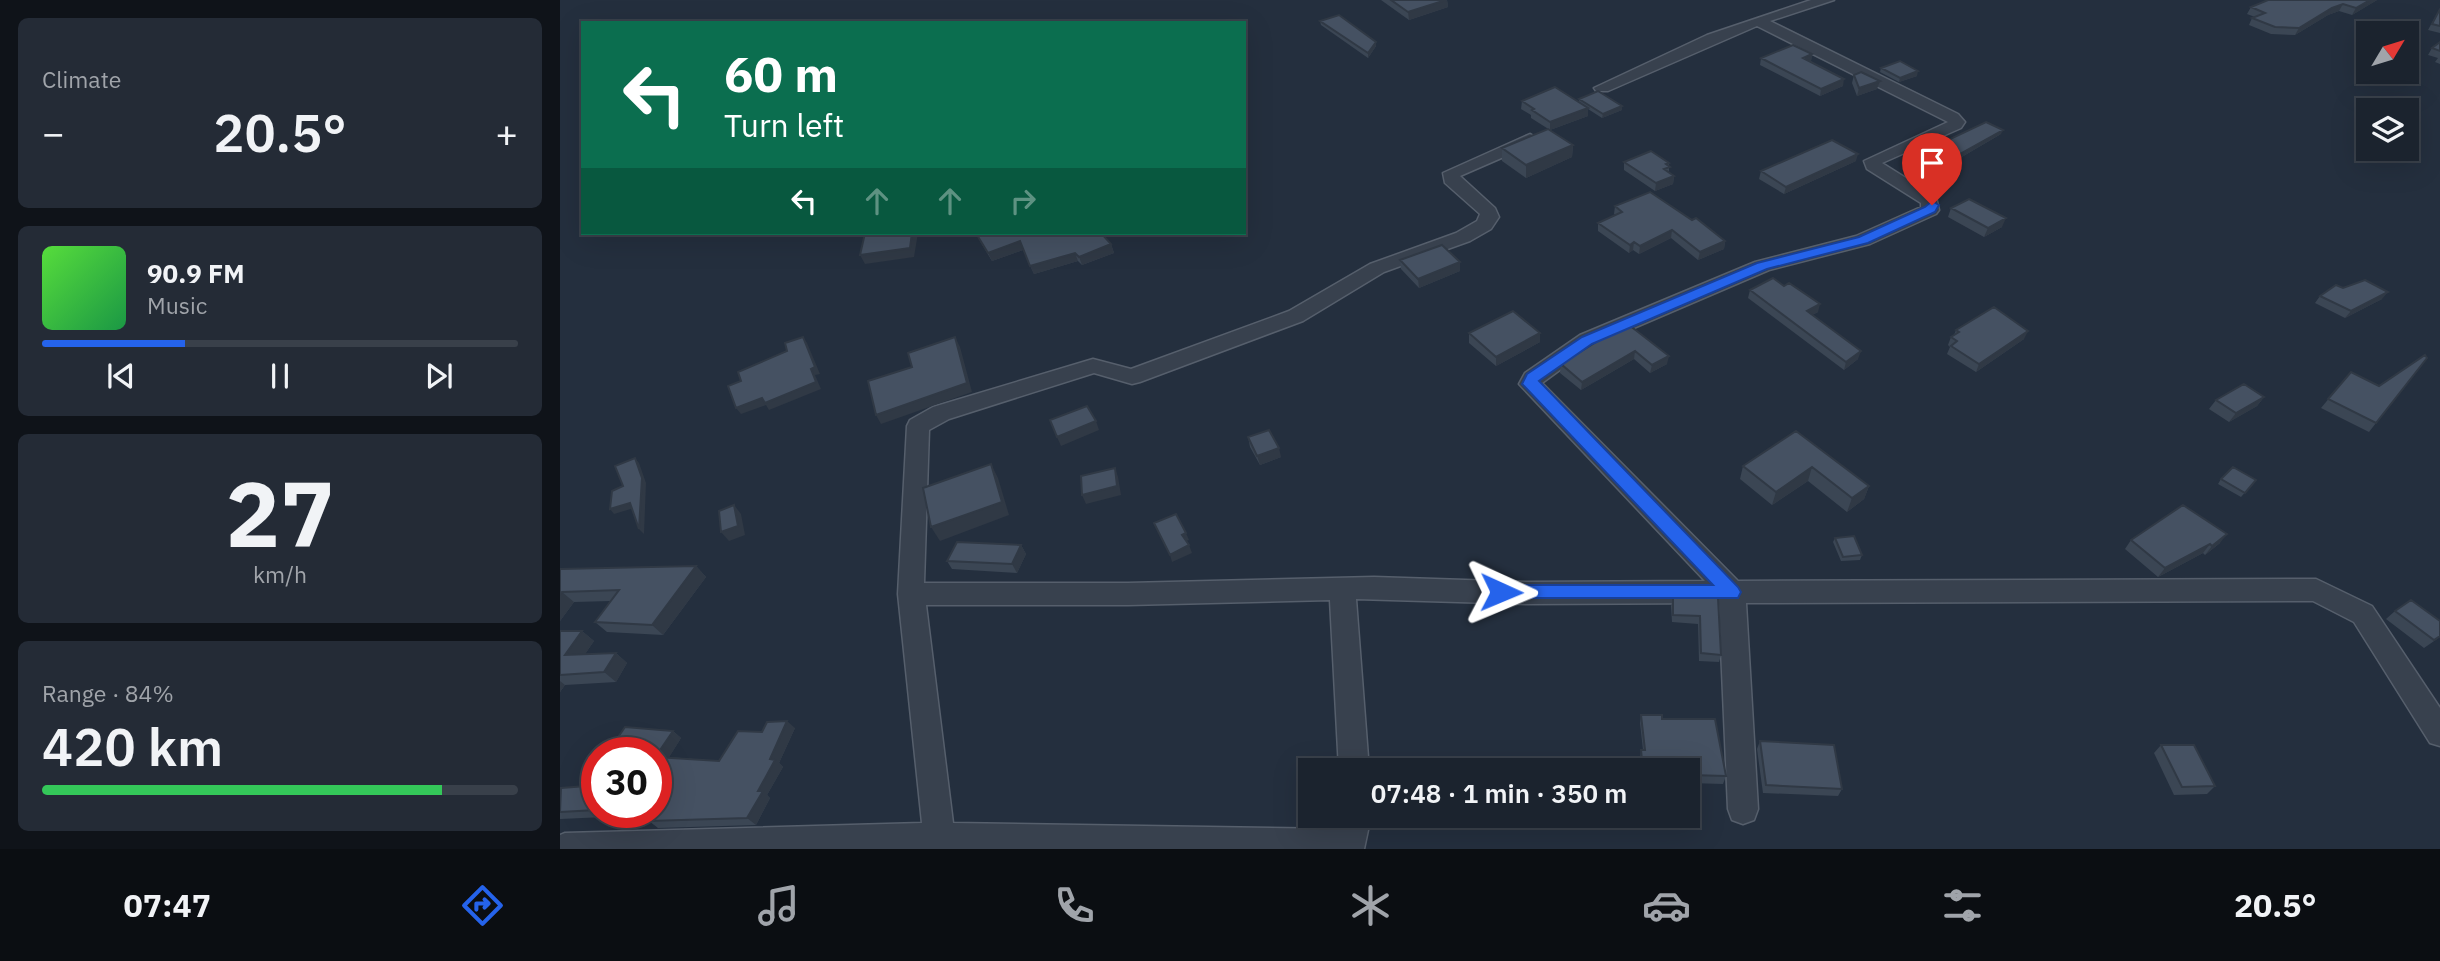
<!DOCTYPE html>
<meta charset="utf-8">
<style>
:root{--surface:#1b232e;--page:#242b36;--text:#f1f3f6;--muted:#a0a4aa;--line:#39404a;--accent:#2563eb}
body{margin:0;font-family:"IBM Plex Sans",sans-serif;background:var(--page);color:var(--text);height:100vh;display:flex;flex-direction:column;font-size:26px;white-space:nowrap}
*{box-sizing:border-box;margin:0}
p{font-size:23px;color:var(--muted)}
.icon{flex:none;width:38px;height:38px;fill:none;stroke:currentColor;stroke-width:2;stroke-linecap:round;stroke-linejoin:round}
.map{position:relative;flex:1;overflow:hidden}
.side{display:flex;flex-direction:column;gap:18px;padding:18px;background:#0f1319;width:560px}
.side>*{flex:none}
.top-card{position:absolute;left:21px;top:21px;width:665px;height:214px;border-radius:0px;box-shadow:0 7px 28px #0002,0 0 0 2px var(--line);background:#0b6e4f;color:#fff;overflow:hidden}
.needle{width:46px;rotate:52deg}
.controls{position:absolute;left:1796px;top:21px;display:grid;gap:14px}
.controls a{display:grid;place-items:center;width:63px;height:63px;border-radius:0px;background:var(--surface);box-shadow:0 7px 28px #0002,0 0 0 2px var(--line);font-size:35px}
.speed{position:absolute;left:21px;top:737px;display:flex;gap:14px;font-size:35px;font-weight:700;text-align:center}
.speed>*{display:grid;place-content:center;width:91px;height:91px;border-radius:50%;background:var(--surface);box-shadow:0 7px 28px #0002,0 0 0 2px var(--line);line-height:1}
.speed .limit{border:10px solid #d22;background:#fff;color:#111}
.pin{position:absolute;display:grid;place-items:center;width:60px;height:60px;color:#fff;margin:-72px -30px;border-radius:50% 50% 50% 0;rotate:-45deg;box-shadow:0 0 7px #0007}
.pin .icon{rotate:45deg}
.me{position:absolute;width:77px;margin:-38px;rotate:91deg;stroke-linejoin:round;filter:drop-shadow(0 0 5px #0008)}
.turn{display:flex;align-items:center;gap:24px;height:147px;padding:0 28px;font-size:32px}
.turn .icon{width:91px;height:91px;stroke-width:2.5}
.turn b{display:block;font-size:49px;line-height:60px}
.lanes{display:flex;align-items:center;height:66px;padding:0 28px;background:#0003;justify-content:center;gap:35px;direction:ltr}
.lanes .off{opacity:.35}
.big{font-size:52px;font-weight:600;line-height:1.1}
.side .tile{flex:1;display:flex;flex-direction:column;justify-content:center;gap:10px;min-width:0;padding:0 24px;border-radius:10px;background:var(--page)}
.side .dial{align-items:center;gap:0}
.dial b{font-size:91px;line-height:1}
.song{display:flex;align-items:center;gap:21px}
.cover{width:84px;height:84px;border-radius:10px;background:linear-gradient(135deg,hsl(110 70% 55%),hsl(140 70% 35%))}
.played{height:7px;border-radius:4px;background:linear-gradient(90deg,var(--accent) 30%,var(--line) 30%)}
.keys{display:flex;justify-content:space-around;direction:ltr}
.heat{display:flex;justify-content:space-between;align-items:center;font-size:38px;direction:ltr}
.charge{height:10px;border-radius:5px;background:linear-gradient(90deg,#34c759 84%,var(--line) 0)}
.trip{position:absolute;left:738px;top:758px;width:402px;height:70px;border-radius:0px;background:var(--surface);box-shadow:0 7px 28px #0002,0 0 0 2px var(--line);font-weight:600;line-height:70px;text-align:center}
.dock{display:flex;height:112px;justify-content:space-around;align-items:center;background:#0b0e12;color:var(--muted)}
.dock .icon{width:49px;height:49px}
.dock .on{color:var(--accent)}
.dock b{font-size:32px;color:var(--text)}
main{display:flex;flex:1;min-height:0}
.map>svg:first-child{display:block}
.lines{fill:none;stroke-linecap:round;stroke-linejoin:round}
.minor-casing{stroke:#565f6c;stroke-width:3}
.minor{fill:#38414e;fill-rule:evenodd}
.wall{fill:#3b4654}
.shaded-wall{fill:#303945}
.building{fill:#455162;stroke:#303945;stroke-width:2}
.route{fill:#2563eb;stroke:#184099;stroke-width:2}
</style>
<main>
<section class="side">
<div class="tile"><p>Climate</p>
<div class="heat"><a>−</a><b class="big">20.5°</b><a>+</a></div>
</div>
<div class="tile">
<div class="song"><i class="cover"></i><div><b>90.9 FM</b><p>Music</p></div></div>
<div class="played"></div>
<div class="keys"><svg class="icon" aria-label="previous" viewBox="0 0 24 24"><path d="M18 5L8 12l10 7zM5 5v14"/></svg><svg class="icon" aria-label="pause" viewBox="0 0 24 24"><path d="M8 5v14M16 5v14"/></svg><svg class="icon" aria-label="next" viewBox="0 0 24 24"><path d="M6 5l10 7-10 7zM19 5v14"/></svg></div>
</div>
<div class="tile dial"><b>27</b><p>km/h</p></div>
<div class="tile"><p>Range · 84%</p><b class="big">420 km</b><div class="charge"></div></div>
</section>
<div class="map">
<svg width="1880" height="849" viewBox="0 0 1880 849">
<rect width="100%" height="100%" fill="#242f3e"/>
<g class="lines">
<defs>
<path id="minor" d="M1251 0H1274L1210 21 1398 114 1405 122 1401 128 1322 163 1376 197 1379 210 1376 214 1310 244 1209 270 1034 345 982 383 1178 581 1756 579 1812 606 1880 708V746L1870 743 1794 622 1753 601 1186 603 1198 809 1194 820 1183 824 1172 820 1168 809 1159 603 967 604 796 599 809 770H779L770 600 568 605H366L393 823 778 829 781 816H811L804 849H0V835L5 833 362 823 338 594 347 426 350 420 373 407 533 359 571 369 729 311 810 264 896 233 917 221 920 214 885 183 883 173 970 134 978 139 976 143 900 176 935 208 939 217 931 229 910 241 824 272 743 321 580 382 572 384 534 373 389 419 369 430 364 583H568L814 577 967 582 1145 581 959 384 965 373 1020 335 1195 262 1296 236 1361 207V203L1307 169 1304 161 1388 122 1197 26 1048 91H1036L1034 88 1147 35Z"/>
</defs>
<!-- minor casing -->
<use href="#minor" class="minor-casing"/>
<!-- minor -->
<use href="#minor" class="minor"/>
</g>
<!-- wall -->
<path class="wall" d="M821 0H887L888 7 849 20Z
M1708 0H1817L1792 15 1779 11 1768 15 1735 35 1711 34 1689 25 1692 18 1695 17 1687 14 1691 7Z
M1880 8V33L1868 30Z
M760 21 816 46 808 58 761 25Z
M1880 42V64L1875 62 1878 58 1868 55 1872 48Z
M1252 54 1251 61 1283 86 1260 96 1200 65 1201 58Z
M1321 68 1357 76 1339 82 1320 72Z
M1294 75 1317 89 1297 96 1292 83Z
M1019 99 1062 106V110L1042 118 1028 109V116L990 130 971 118V115L961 109 962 101 1019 102Z
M1441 134 1388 165 1368 153 1369 149Z
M1013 145 1012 157 966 178 942 161V148Z
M1296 161 1224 194 1199 179 1201 171Z
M1064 162 1109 163V173L1114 176 1113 184 1095 191 1064 170Z
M1055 206 1132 220 1165 241 1164 249 1138 260 1111 238 1079 254 1073 250 1069 253 1038 231V223L1056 215 1054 214Z
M1391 208 1442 227 1424 237 1388 217Z
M417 235 551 244 554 253 522 265 518 261 474 274 463 250 432 261 421 243Z
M840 260 900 271 859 288 841 269Z
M1783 288 1822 299 1785 318 1755 303 1760 296Z
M1190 290 1258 312 1252 315 1298 359 1284 370 1188 298Z
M1069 325 1107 364 1090 373 1074 359 1021 390 1000 373 1001 364Z
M1396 330 1464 339 1416 372 1387 354 1390 347 1388 345 1391 337 1394 335Z
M909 333 980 342 936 366 909 343Z
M1791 372 1819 386 1816 423 1809 432 1761 408Z
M1704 397 1697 406 1669 422 1649 409 1656 400Z
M1236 431 1309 486 1304 499 1287 512 1248 481 1212 505 1180 479 1183 466Z
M688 437 721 457 700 465 690 447Z
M1661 479 1696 480 1681 497 1658 484Z
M1275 538 1302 555 1300 560 1281 561 1273 542Z
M1571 540 1660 543 1645 555 1643 553 1598 577 1565 549Z
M461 545 466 554 457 573 392 569 387 561Z
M136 566 146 577 103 635 47 632 35 622 51 601 14 602 0 621V569Z
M1113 598H1158L1161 655 1159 662 1139 661 1138 624 1112 622 1111 606Z
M1835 611 1880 621V637L1864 648 1826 619Z
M0 631H22L34 641 25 654 56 653 67 663 56 682 5 685 0 692Z
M1081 715 1102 719 1166 776 1163 784 1129 783V770H1081L1080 758 1081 750H1083L1080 723Z
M235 728 219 763 223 767 207 795 210 798 196 825 98 828 89 821 94 814 48 813 45 817 0 819V789L26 786 37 770V812H96V752L113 731 121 738 109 757 159 761 202 732Z
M1200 741 1282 789 1278 796 1203 793 1197 749Z
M1601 745 1655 786 1647 794 1614 795 1594 753Z"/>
<!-- shaded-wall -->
<path class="shaded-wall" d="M887 0 888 7 849 20 848 12Z
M1810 0H1817L1792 15 1796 8Z
M1783 4 1779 11 1768 15 1735 35 1739 28 1772 8Z
M816 42V46L808 58V53Z
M1252 54 1251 61 1243 58Z
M1358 71 1357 76 1339 82 1340 78Z
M1284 79 1283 86 1260 96 1261 89Z
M1320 81 1317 89 1297 96 1299 88Z
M1062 106V110L1042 118 1043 114Z
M1028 108V116L990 130V122Z
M1443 130 1441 134 1388 165 1389 160Z
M1013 145 1012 157 966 178V165Z
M1298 154 1296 161 1224 194 1226 187Z
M1114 176 1113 184 1095 191 1096 183Z
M1446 218 1442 227 1424 237 1428 228Z
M1112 230 1111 238 1079 254 1080 246Z
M352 233H358L354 257 305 264 300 255Z
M460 241 463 250 432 261 428 253Z
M1165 241 1164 249 1138 260 1140 252Z
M1074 242 1073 250 1069 253 1070 245Z
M551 244 554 253 522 265 519 257Z
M515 253 518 261 474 274 470 266Z
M900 262V271L859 288 858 279Z
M1828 292 1822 299 1785 318 1791 311Z
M1260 304 1258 312 1244 319 1247 311Z
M1468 331 1464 339 1416 372 1419 364Z
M980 333V342L936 366V357Z
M243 337 247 343 260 374 255 375 261 389 209 410 206 405 181 414 176 408 202 398 251 369Z
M395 337 400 347 412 392 321 424 316 415Z
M1075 351 1074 359 1021 390 1022 382Z
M1301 351 1298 359 1284 370 1286 362Z
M1109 356 1107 364 1090 373 1092 365Z
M1704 397 1697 406 1669 422 1676 413Z
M536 421 539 430 501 446 497 437Z
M719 448 721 457 700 465 697 456Z
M75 458 79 463 86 483 84 534 79 529Z
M431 464 438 478 449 515 380 541 371 527Z
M1252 467 1248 481 1212 505 1216 492Z
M555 468 558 477 561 495 526 504 522 495Z
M1309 486 1304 499 1287 512 1292 498Z
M70 503 74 508 54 514 50 509Z
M174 505 181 514 185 535 169 541 161 532Z
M626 533 629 540 624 542 622 535Z
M1667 534 1660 543 1645 555 1652 546Z
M1650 544 1643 553 1598 577 1605 568Z
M461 545 466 554 457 573 452 564Z
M629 545 632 553 612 562 610 555Z
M136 566 146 577 103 635 92 625Z
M2 592 14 602 0 621V594Z
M22 631 34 641 17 666 5 655Z
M56 653 67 663 56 682 44 672Z
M0 681 5 685 0 692Z
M227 721 235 728 219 763 223 767 207 795 210 798 196 825 187 818 210 759Z
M113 731 121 738 105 764 96 757Z
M38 812H47L48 813 45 817Z"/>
<!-- building -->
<path class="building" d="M831 0H886L848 12Z
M1708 0H1810L1796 8 1783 4 1772 8 1739 28 1715 27 1692 18 1705 13 1691 7Z
M1880 9V26L1872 24Z
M779 15 816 42 808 53 760 21Z
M1880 42V51L1872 48Z
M1233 45 1252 54 1243 58 1284 79 1261 89 1201 58Z
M1340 61 1358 71 1340 78 1321 68Z
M1301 72 1320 81 1299 88 1294 75Z
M995 87 1028 108 990 122 972 110 974 109 962 101Z
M1038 91 1062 106 1043 114 1019 99Z
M1426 122 1443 130 1389 160 1369 149Z
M988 129 1013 145 966 165 942 148Z
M1272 140 1298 154 1226 187 1201 171Z
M1091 151 1109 163 1106 164 1110 167 1104 169 1114 176 1096 183 1064 162Z
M1090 192 1132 220 1136 218 1165 241 1140 252 1112 230 1080 246 1074 242 1070 245 1038 223 1062 212 1055 206Z
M1409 199 1446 218 1428 228 1391 208Z
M305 233H352L350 248 300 255Z
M425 233H541L551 244 519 257 515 253 470 266 460 241 428 253 417 235Z
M882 245 900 262 858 279 840 260Z
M1213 278 1224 286 1229 283 1260 304 1247 311 1301 351 1286 362 1190 290Z
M1805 280 1828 292 1791 311 1760 296 1776 285 1783 288Z
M1434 307 1468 331 1419 364 1391 346 1397 341 1391 337 1399 332 1396 330Z
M953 311 980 333 936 357 909 333Z
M1069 325 1109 356 1092 365 1075 351 1022 382 1001 364 1052 332Z
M243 337 255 367 251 369 256 382 205 403 202 398 176 408 168 386 181 381 178 372 227 351 225 343Z
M395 337 407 383 316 415 308 381 352 367 348 353Z
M1865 355 1867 358 1816 423 1768 399 1791 372 1819 386Z
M1684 384 1704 397 1676 413 1656 400Z
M527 406 536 421 497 437 490 420Z
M709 430 719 448 697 456 688 437Z
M1236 431 1309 486 1292 498 1252 467 1216 492 1183 466Z
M75 458 82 478 79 529 70 503 50 509 52 491 63 486 55 466Z
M431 464 442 502 371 527 363 488Z
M1673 467 1696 480 1685 493 1661 479Z
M555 468 557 486 522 495 521 476Z
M174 505 178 526 161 532 159 511Z
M1623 505 1667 534 1652 546 1650 544 1605 568 1571 540Z
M616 514 626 533 622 535 629 545 610 555 594 523Z
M1294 536 1302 555 1283 557 1275 538Z
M397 542 461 545 452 564 387 561Z
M136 566 92 625 35 622 59 590 2 592 0 594V569Z
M1113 598H1158L1161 655 1141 653 1140 616 1113 615Z
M1851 600 1880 621V636L1874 640 1835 611Z
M0 631H22L5 655 56 653 44 672 0 675Z
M1081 715H1102V719H1155L1166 776 1129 775V770H1083L1081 750H1085Z
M227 721 210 759 215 760 198 791H203L187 818 89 821 95 812H96L98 807H96V757L159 761 178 731 202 732 207 722Z
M65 727 113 731 96 756V752H48Z
M1200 741 1274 745 1282 789 1206 785Z
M1601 745H1634L1655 786 1622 787Z
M37 770V808L36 810 0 812 1 788 26 786Z"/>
<!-- route -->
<path class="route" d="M1372 201 1379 205 1375 212 1308 243 1207 269 1032 344 979 381 1178 587 1181 592 1178 598H935L932 592 935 587 941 585H1153L965 387 962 384 967 374 1022 337 1197 263 1299 237 1365 207Z"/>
</svg>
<div class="controls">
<a><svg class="needle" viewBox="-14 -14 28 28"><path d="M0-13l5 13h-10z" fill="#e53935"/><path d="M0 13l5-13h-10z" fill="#a0a4aa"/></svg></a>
<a><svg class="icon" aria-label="layers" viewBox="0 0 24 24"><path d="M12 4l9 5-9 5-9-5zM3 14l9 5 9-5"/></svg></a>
</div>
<div class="speed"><div class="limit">30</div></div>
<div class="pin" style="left:1372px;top:205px;background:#d93025"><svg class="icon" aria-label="arrive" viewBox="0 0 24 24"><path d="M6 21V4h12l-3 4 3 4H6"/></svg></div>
<svg class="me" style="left:941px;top:592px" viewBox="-20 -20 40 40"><path d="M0-17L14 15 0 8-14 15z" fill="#2563eb" stroke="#fff" stroke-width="4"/></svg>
<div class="trip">07:48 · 1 min · 350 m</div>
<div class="top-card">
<div class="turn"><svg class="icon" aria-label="left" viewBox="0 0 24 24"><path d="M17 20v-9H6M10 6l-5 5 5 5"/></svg><div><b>60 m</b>Turn left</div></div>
<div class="lanes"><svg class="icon" aria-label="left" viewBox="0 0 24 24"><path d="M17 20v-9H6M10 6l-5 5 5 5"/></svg><svg class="icon off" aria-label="ahead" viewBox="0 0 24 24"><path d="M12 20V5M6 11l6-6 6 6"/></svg><svg class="icon off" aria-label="ahead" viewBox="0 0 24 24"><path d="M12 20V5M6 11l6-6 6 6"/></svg><svg class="icon off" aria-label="right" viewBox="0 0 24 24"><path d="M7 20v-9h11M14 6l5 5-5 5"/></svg></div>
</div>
</div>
</main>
<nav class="dock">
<b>07:47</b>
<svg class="icon on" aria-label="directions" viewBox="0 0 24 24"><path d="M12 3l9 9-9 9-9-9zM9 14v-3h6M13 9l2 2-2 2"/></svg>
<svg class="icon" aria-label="music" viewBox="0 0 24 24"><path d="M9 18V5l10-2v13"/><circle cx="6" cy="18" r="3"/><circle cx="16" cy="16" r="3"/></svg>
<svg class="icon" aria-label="phone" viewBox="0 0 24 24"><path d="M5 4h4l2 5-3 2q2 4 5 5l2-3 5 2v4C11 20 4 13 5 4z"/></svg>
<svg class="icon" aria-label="climate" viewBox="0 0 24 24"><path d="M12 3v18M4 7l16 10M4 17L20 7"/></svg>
<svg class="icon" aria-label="car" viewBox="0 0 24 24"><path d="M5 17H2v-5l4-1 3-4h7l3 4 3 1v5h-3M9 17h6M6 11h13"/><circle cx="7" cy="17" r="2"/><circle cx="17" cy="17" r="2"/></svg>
<svg class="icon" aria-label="filters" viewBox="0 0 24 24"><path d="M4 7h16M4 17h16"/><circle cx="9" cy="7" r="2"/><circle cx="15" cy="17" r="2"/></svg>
<b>20.5°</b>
</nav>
